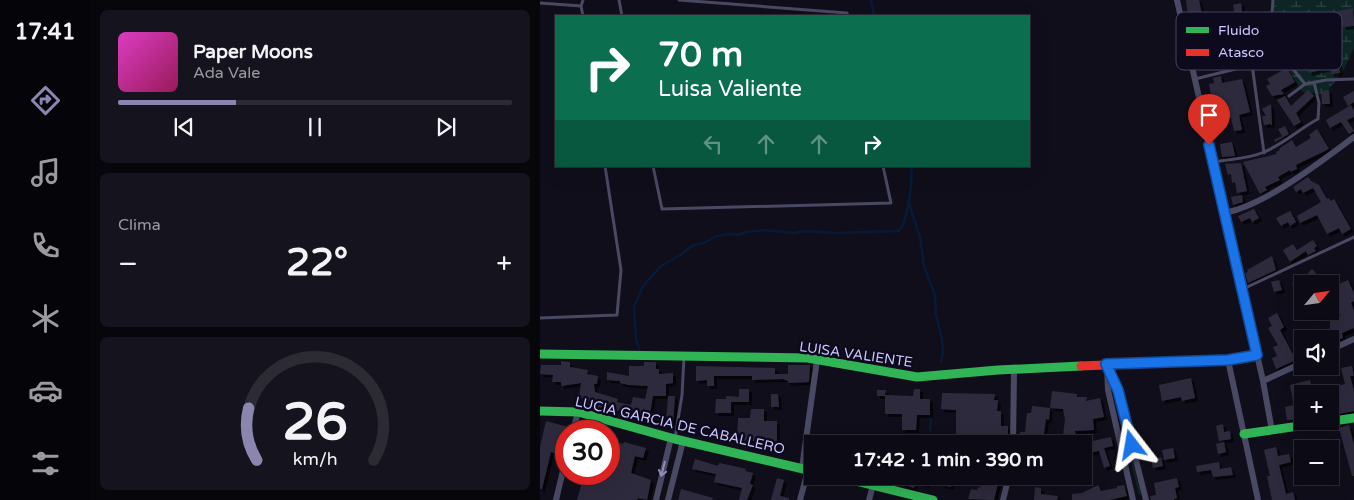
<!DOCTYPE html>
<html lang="es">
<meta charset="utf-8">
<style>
:root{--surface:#0c0a14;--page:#15131d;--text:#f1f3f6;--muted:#9a9aa0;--line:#2c2b34;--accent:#8a86af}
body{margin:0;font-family:"Varela Round",sans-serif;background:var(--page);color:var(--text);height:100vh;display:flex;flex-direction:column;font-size:19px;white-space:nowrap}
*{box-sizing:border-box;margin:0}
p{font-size:16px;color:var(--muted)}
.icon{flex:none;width:28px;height:28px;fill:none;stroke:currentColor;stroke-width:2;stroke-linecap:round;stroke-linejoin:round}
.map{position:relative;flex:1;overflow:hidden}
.side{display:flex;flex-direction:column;gap:10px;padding:10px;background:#07060b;width:450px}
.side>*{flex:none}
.top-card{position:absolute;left:15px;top:15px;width:475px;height:152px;border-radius:0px;box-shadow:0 5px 20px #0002,0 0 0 1px var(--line);background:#0b6e4f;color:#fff;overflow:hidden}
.needle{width:32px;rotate:61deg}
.buttons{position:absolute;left:754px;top:275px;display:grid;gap:10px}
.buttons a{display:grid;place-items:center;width:45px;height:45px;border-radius:0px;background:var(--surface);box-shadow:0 5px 20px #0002,0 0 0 1px var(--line);font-size:25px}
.speed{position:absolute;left:15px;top:420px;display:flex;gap:10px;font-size:25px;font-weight:700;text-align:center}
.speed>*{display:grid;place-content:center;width:65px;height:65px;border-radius:50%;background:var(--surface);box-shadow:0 5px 20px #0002,0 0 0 1px var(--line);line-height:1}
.speed .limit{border:8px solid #d22;background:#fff;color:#111}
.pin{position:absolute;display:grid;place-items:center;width:42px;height:42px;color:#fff;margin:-51px -21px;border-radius:50% 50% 50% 0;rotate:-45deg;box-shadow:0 0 5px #0007}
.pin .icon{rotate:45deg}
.me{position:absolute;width:55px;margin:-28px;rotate:346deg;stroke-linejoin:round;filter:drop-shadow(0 0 4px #0008)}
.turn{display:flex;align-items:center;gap:18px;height:105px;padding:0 20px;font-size:22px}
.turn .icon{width:65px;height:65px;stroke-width:2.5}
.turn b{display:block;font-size:35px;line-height:42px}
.lanes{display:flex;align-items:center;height:48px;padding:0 20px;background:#0003;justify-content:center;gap:25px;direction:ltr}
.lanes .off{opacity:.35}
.big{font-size:38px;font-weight:700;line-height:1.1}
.side .card{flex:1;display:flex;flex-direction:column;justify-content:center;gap:8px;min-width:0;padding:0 18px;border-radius:8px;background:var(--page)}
.side .dial{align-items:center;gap:0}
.dial svg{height:130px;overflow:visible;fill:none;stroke:var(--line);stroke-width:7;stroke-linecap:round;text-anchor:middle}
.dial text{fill:var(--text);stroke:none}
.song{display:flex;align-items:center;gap:15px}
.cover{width:60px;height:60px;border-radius:8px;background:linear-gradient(135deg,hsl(310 70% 55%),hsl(330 70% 35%))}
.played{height:5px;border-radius:2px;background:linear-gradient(90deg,var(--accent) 30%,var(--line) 30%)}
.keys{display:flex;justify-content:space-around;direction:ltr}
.heat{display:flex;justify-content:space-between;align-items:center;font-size:28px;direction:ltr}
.trip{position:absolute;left:264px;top:435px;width:288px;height:50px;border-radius:0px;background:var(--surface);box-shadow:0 5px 20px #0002,0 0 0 1px var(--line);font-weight:700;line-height:50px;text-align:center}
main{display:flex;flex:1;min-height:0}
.dock{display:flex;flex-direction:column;width:90px;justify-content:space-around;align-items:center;background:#050408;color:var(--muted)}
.dock .icon{width:35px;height:35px}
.dock .selected{color:var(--accent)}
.dock b{font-size:22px;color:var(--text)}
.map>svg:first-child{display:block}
.grass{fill:#0d2524}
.wetland{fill:url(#wetland-marsh)}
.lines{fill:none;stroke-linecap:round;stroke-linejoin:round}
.stream{stroke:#061b3a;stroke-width:2.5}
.building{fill:#2e2b3e;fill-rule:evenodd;filter:url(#shadow)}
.lane{stroke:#494963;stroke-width:3}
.street{stroke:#494963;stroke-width:6}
.fast{stroke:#30b455;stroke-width:9}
.jam{stroke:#e5322d;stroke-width:9}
.oneway{stroke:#908eb9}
.route-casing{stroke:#114b97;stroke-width:12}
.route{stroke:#1a73e8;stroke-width:9}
.labels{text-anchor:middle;stroke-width:5;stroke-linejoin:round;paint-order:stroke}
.street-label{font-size:14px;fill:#cbc7ff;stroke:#0d0a1e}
.key{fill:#0d0a1e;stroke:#464362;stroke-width:1}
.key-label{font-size:14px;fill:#cbc7ff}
</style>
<main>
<nav class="dock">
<b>17:41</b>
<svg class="icon selected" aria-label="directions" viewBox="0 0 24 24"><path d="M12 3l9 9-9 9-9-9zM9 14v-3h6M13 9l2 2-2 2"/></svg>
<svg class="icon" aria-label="music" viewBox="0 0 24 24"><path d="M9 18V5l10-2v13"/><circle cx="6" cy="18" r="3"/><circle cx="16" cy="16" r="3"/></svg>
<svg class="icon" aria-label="phone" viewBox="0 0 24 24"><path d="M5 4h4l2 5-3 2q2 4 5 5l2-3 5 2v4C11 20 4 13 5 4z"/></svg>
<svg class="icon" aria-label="climate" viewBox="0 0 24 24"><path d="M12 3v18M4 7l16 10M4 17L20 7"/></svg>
<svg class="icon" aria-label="car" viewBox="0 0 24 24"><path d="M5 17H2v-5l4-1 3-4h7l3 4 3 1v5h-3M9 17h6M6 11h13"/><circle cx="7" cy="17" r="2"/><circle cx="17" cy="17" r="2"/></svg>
<svg class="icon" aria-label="filters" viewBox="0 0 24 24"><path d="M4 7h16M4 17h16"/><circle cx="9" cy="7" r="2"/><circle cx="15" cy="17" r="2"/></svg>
</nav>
<section class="side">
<div class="card">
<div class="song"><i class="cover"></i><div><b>Paper Moons</b><p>Ada Vale</p></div></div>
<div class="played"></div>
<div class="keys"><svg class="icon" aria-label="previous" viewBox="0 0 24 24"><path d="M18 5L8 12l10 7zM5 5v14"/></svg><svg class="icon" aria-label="pause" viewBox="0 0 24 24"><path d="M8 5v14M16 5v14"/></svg><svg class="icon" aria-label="next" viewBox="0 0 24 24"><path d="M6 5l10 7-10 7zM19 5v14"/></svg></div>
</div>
<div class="card"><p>Clima</p>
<div class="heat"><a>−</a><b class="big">22°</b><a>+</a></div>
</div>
<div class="card dial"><svg viewBox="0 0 100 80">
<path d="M14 69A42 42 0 1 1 86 69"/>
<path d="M14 69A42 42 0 0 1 9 37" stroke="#8a86af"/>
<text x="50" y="56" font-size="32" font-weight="700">26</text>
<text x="50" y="72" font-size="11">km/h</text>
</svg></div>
</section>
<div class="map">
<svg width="814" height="500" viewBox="0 0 814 500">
<defs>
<pattern id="wetland-marsh" width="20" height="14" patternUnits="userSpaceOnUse" patternTransform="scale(1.25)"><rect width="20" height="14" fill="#0d2524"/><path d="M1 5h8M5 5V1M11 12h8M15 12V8" fill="none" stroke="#2f4345"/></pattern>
<filter id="shadow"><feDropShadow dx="3" dy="3" stdDeviation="0" flood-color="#0009"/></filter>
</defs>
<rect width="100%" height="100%" fill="#100e1a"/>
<!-- grass -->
<path class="grass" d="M574 393 575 394 601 494 599 495Z"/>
<!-- wetland -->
<path class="wetland" d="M734 0H814V48L803 71 785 94 763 92 742 65 731 13Z"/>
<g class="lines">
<!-- stream -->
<path class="stream" d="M331 0 334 16
M369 203 380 237 384 266 395 295 396 315 402 339 403 354 401 361
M99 349 96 339 94 307 103 286 121 266 142 254 152 246 166 242 176 236 191 234 198 235 206 232 224 230 254 233 265 231 295 233 358 231C368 225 373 177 371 166
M390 430 391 418"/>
</g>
<!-- building -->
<path class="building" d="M646 0H659L663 19 652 22 650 14 648 15Z
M701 3 704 28 685 32 684 30 677 31 676 23 690 20 689 16 695 15 693 5Z
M813 8 814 26 803 27 802 19 794 20V12Z
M783 49 784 53 798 51 800 73 791 74V69L788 68 769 73 767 62 769 61 768 50Z
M747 68 755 82 741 90 744 94 732 96 726 86 730 84 727 79Z
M681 76 682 83 702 79 710 112 699 115 702 130 694 131 691 118 684 119 681 106 673 108 669 84 674 83 673 78Z
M768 90 774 96 756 113 761 122 754 126 737 100 745 96 751 106Z
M789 90 790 104H782L781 91Z
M814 91V102L808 106 803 97Z
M731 104 732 124V126L731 124 724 125 722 116H726L722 109Z
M811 105 814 111V117L807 120 814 131 809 134 801 122 790 128 786 120Z
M745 126 749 134 735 142 734 140 742 136 738 129Z
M777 129 789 149 756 165 757 169 750 172V170L738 177 740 180 725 187 727 190 720 194 703 162 737 154 736 152 740 150 739 149 752 140 756 147 771 138 769 135Z
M692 142 695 156 682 157 680 144Z
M701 163 707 191 697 193 695 182 692 183 691 174 688 175 685 164Z
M768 177 771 181 779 185 787 199 789 198 791 201 794 199 811 229 802 234 799 228 787 234 777 215 760 223 757 216 781 202 773 188 763 193 761 189 756 192 753 187Z
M702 195 703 202 693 205 691 197Z
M714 209 719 218 712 222 710 218 701 222 698 216Z
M750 211 756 222 750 226 748 222 741 226 736 218Z
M773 240 777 246 774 248 776 251 768 255 766 251 750 262 743 250 753 244 757 250Z
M732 256 736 270 708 283 705 273 708 272 707 270Z
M772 269 779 277 773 284H762V293L758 295 752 283 758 280 759 283Z
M739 280 742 290 734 292 731 282Z
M808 280 814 293V301L811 303 814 311V328L802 333 803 338 790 342V339H781L779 335 790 329V319L801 316 796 303 790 305V293L800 288 799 284Z
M737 313 744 327 740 330 756 360 736 369 732 358 737 356 733 347 738 345 728 328 732 326 728 318Z
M21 361 30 362V367L48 370 47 374 58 376 57 384H54L55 392 78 399 77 402 91 405 93 397 105 399 108 386 89 385 80 383V381L67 380V372L89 376V366H104V362H116V369H119V374L133 373V383L126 384V396H113L109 419 102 418 103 416 42 404 43 398 39 397 41 383 21 386V382H12L13 375 0 374 1 365H21Z
M248 365H270L269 382 248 383V381L243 379 212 380V376H174V386H167V380L156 381V366L235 368V374H248Z
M812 366 814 376H810L814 391V411L798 414 796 409 790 410V394H775V391L805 384 801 368Z
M651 378 655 398 642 401 641 397 622 401 619 385Z
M770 380 773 394H762V419L747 420 745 407 754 405 750 385Z
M199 389H209V402H191V413H175L176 399H186V396L199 397Z
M374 389H380V399H390V415H377L376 430H362V414H345V396H337V390H346L345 395 373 396Z
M512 391 537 394V397H547L546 401 560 398 564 417 553 419 554 430 535 431 537 443 510 444 479 440 480 432H485L487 413H491L492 406 510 408ZM510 408 523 409 525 419 523 436 504 434 506 419 509 420Z
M402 393 455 394 454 400H458L457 411H461V426H468V437L453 438V435H438L436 444H427L430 434H416V410L401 409Z
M231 394H238L239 407H231Z
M128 396H135L133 424 126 423Z
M211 409H224V421H237V447H228V442L197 440 198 418H210Z
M6 421 28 427 21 455 11 452 2 489H0V447Z
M44 424 64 429V431H43Z
M683 424 684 432 690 431 691 439 679 441 676 426Z
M809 425 814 445V476H812L799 428Z
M285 435 311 442V444H282Z
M571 437 573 446 564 448 570 466 564 468 559 451 542 454V446L553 444V441Z
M69 440 83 444 84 442 106 448 103 458 95 456 91 473 111 480 107 500 98 498 97 500H37L43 479H45L46 474 61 478 63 474H69Z
M684 442 686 452 678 454 676 444Z
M736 447 738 456 749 454 751 462 739 465 746 494 753 492 755 500H732L727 476H730L724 450Z
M633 448 635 458 624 460 622 450Z
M621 457 623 466 613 468 611 459Z
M155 459 178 466 179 463 198 467 206 469 205 471 213 473 210 484 213 485 207 500H199L202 488 174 482 176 474 152 469Z
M679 462 680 469 691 467 693 475 673 477 671 470 657 472 656 466Z
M343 476H389L387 485 375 482 374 488 343 478Z
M404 476 413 478 411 487 401 485Z
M443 476 459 479 454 500 428 499 431 489 437 490 438 487 440 488Z
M237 478 244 480 240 496 249 498V500H231Z
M637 478 639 487 635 488 637 498 634 499V500H611L610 496 616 495 614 483Z
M558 485 561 491 577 488V486L584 485 587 496 569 500H532V494L542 493Z
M495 487 501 488V494L518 496 517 500H494Z
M141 489 173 498 172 500H138Z"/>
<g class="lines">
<!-- lane -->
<path class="lane" d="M79 0 82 16
M139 0 307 13 308 16
M733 0 731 25 737 49 765 84
M0 3 41 6
M43 16 41 6 43 0
M711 57 724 153
M655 79 712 65
M749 96 765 84 786 80 814 79
M674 162C690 159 709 159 724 152 744 144 759 129 778 119L779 103 774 82
M113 166 122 209 351 203 343 166
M703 289 814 237
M0 318 77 315 81 270 65 166
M135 438 142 395 144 357"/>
<!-- street -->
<path class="street" d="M637 0 723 381 732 431
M685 213C727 204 779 163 814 137
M790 350 814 339
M688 360 718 500
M567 364 578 389 606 500
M567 368 568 390 593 500
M723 381 762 363
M33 431 38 412
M473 444 474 370
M262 468 277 360
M16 500 26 458
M116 500 131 438
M128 500 143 441
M260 500 268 470
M329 500 333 485
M463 500 469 476"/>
<!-- fast -->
<path class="fast" d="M0 354 268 358 377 377 458 370 541 366
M0 411 38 412 135 439 272 471
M704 434 814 418
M295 476 393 500"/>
<!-- jam -->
<path class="jam" d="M541 366 688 360 717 355"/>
</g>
<!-- one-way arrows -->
<defs><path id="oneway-shaft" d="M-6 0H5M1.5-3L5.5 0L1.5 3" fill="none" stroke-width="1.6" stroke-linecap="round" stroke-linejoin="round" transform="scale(1.25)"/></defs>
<use class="oneway" href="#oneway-shaft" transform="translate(123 469) rotate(104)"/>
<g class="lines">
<defs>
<path id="route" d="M592 445 578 390 566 364 688 360 717 355 669 145"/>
</defs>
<!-- route casing -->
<use href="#route" class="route-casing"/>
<!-- route -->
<use href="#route" class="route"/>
</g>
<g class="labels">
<!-- street labels -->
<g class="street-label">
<text transform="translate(316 354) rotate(8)" y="5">LUISA VALIENTE</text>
<text transform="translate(140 425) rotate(13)" y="5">LUCIA GARCIA DE CABALLERO</text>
</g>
</g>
<!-- legend -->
<rect x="636" y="12" width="166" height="58" rx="8" class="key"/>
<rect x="646" y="27" width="23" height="6" fill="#30b455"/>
<rect x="646" y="49" width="23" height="7" fill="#e5322d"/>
<g class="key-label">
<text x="678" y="35">Fluido</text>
<text x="678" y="57">Atasco</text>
</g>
</svg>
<div class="buttons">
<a><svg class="needle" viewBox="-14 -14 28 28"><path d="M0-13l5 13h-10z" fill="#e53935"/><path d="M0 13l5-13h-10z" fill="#9a9aa0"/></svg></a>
<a><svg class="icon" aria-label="sound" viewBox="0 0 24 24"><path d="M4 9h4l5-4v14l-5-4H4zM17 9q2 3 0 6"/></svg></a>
<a>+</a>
<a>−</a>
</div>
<div class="speed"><div class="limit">30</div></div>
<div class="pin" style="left:669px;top:145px;background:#d93025"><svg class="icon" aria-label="arrive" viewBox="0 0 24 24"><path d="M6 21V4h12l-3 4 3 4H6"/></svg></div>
<svg class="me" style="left:592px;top:445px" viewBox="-20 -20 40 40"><path d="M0-17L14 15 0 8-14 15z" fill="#1a73e8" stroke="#fff" stroke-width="4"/></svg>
<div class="trip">17:42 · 1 min · 390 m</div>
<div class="top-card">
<div class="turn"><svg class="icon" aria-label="right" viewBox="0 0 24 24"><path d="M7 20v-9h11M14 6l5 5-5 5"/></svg><div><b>70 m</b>Luisa Valiente</div></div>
<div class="lanes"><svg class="icon off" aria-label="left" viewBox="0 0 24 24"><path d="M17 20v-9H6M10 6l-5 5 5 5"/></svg><svg class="icon off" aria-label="ahead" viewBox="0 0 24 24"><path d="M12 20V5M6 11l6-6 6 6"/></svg><svg class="icon off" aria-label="ahead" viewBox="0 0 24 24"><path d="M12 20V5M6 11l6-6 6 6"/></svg><svg class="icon" aria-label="right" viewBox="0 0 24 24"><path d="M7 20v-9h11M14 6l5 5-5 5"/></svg></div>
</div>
</div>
</main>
